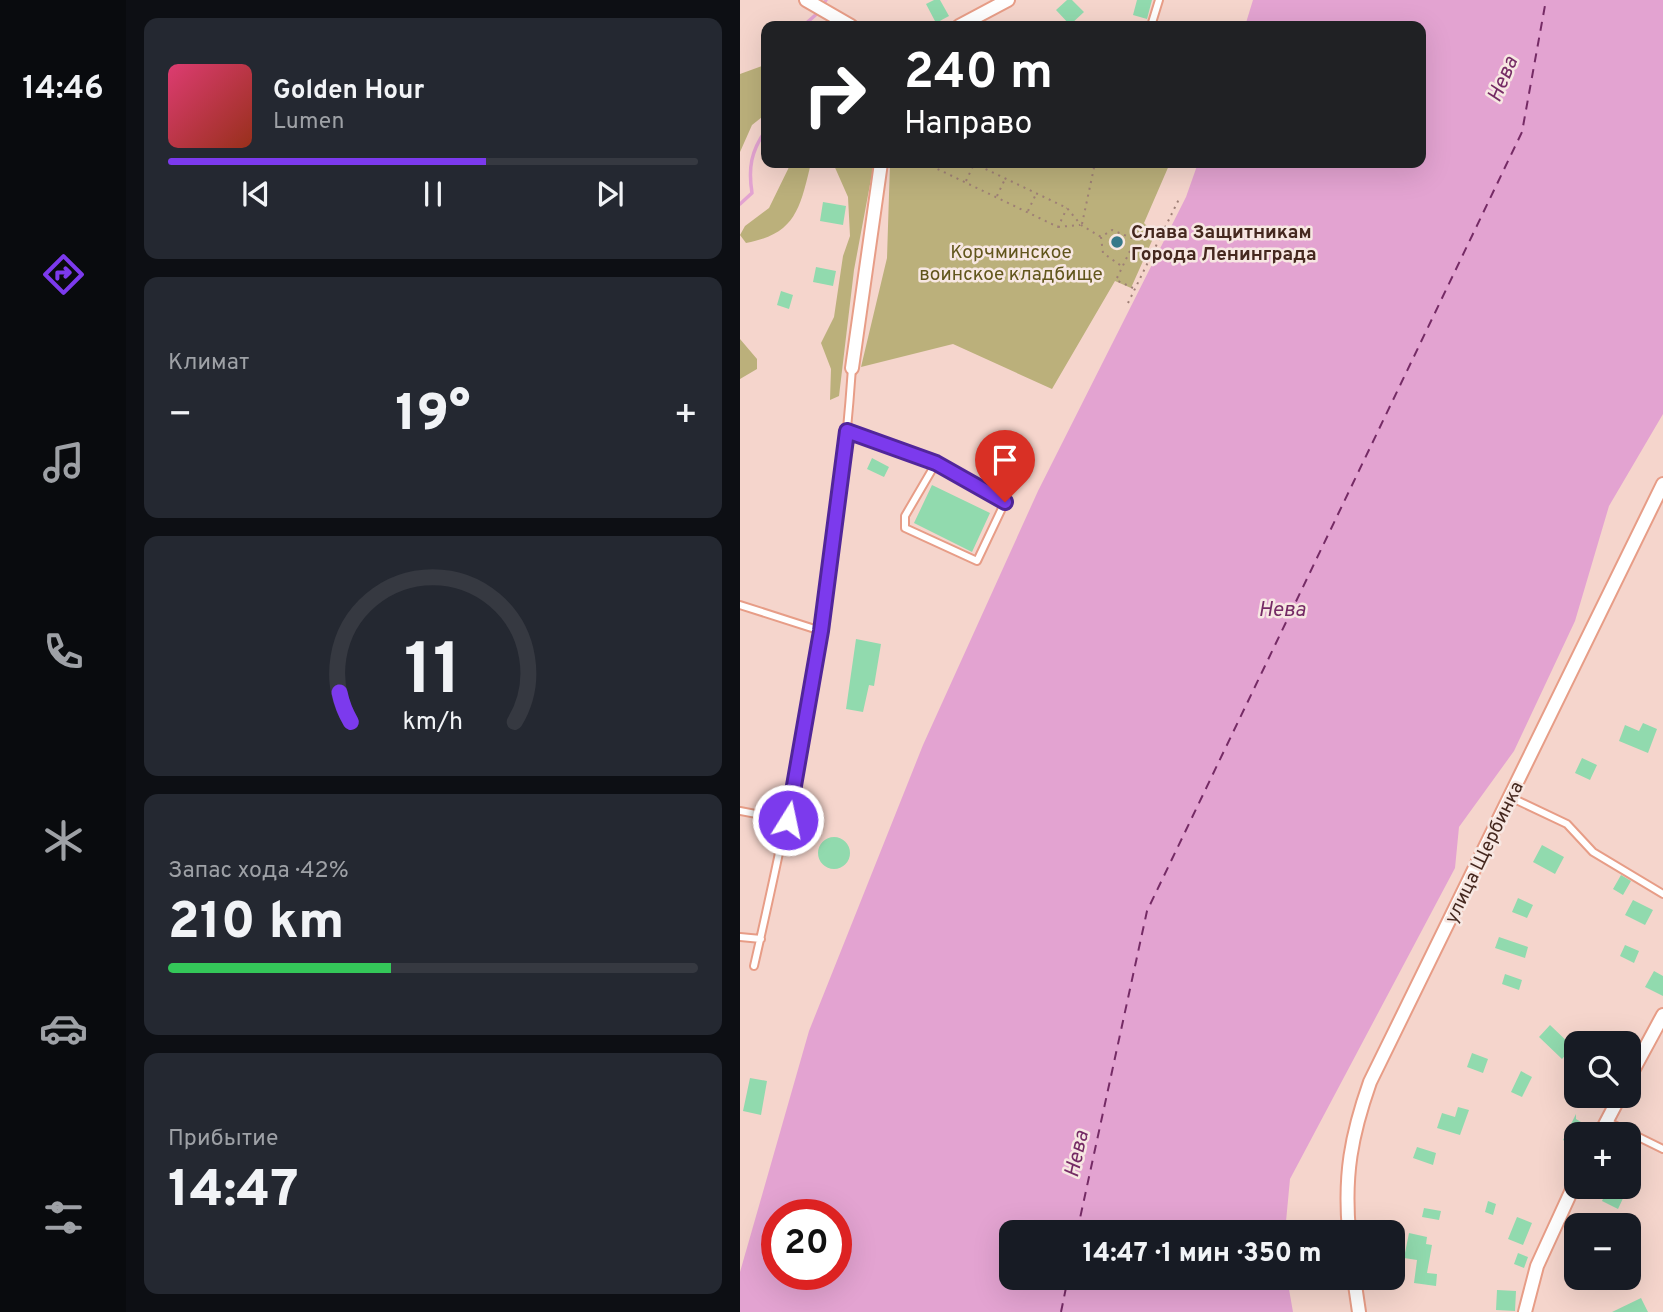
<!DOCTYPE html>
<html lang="ru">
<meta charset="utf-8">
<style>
:root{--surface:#171b24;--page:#242831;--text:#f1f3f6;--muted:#9ea1a6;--line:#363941;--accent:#7c3aed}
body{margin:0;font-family:Overpass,sans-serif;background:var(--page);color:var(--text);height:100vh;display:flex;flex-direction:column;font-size:26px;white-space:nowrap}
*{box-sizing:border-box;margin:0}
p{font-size:23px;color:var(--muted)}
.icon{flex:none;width:38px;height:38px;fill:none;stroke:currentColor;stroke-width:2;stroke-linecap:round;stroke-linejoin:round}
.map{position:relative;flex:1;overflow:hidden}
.sheet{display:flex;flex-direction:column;gap:18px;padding:18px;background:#0d0f14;width:614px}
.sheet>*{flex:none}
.banner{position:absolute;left:21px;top:21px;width:665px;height:147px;border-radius:14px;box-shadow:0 7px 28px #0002;background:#202124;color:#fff;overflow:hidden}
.fabs{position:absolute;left:824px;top:1031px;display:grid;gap:14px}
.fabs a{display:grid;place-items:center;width:77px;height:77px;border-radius:14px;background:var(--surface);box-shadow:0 7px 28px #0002;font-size:35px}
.speed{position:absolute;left:21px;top:1199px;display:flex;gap:14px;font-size:35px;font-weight:700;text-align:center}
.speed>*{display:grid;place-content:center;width:91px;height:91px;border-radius:50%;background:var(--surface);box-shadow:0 7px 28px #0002;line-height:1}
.speed .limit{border:10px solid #d22;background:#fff;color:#111}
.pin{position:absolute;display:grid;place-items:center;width:60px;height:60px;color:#fff;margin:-72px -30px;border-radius:50% 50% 50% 0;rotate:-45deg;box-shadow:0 0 7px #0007}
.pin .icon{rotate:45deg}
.me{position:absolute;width:77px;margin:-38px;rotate:10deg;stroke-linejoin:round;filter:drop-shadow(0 0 5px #0008)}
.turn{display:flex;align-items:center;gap:24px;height:147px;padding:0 28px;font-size:32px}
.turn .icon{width:91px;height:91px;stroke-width:2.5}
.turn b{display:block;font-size:49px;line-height:60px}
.big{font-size:52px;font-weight:800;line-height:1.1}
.sheet .card{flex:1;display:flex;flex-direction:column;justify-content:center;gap:10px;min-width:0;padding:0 24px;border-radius:14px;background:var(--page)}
.sheet .dial{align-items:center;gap:0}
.dial svg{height:182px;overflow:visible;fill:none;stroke:var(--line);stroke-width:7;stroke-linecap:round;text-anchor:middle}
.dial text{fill:var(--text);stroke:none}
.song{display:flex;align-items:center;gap:21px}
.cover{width:84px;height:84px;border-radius:10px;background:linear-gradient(135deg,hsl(340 70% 55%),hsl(10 70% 35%))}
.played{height:7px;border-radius:4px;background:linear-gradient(90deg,var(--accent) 60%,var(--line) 60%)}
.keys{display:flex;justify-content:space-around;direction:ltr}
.heat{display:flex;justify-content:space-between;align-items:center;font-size:38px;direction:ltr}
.charge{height:10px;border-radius:5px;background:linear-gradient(90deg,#34c759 42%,var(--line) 0)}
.trip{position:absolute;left:259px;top:1220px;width:406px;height:70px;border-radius:14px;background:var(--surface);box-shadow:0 7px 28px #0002;font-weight:800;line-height:70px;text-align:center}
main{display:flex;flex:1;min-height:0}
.menu{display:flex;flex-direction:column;width:126px;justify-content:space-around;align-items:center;background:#090b0e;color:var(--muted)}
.menu .icon{width:49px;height:49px}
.menu .selected{color:var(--accent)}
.menu b{font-size:32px;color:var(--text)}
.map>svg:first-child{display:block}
.green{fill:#bbb07b}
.water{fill:#e3a3d1;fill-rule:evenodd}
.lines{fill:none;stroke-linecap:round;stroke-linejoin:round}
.stream{stroke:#e3a3d1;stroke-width:3.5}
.ferry{stroke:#752b65;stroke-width:2;stroke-dasharray:9 7;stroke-linecap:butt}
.building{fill:#91daae}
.lane-casing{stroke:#e79d87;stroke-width:10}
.street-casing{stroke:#e79d87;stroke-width:16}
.path{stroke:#9e7f76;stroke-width:2;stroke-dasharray:2 5;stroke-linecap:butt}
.lane{stroke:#fff;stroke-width:6}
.street{stroke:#fff;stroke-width:12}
.route-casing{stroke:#51269a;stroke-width:18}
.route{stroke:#7c3aed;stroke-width:12}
.poi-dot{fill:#36798a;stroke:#f7e7e2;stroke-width:2.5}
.labels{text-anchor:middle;stroke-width:5;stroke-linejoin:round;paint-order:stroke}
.poi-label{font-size:19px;font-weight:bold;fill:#45281f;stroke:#f7e7e2;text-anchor:start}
.park-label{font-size:19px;fill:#61551c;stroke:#f7e7e2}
.street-label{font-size:19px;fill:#45281f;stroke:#f7e7e2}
.water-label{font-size:21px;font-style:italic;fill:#752b65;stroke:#f7e7e2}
</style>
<main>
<nav class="menu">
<b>14:46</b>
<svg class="icon selected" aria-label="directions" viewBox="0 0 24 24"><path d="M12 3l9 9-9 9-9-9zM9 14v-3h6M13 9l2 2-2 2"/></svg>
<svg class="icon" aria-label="music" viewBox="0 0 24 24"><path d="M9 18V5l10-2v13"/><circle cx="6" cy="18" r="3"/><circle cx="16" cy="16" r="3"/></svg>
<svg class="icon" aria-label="phone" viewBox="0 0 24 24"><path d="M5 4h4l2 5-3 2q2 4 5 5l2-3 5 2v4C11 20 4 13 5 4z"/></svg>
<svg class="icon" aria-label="climate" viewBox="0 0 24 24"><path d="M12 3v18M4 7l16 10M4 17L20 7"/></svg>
<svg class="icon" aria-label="car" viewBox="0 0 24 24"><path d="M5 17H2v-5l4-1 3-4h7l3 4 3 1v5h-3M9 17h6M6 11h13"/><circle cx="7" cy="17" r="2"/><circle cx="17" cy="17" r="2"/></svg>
<svg class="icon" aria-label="filters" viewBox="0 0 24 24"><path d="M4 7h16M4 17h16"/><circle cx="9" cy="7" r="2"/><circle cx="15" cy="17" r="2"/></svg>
</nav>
<section class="sheet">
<div class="card">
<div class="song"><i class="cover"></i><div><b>Golden Hour</b><p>Lumen</p></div></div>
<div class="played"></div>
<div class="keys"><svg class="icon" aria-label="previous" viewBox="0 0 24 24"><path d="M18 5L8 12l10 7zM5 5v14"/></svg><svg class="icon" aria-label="pause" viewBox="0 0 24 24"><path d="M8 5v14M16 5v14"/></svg><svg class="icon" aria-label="next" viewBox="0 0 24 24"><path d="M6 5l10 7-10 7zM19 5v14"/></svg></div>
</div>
<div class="card"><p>Климат</p>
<div class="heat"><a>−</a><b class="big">19°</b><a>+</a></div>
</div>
<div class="card dial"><svg viewBox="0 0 100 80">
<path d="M14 69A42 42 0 1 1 86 69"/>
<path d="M14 69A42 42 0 0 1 9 56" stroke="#7c3aed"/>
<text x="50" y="56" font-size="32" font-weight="700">11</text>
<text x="50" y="72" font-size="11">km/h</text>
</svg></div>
<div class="card"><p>Запас хода · 42%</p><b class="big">210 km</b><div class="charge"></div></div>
<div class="card"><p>Прибытие</p><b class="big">14:47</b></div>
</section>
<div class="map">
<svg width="923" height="1312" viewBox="0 0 923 1312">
<rect width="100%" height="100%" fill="#f5d5cc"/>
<!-- green -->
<path class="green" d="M25 65 26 114 12 125 0 152V74Z
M51 163H71C60 208 56 234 6 243L0 235 5 226 29 208Z
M93 163H134L114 270 99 396 90 400 91 369 81 343 94 317 103 256 110 236 108 197Z
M150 163H430L404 223 415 234 391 288 375 281 312 389 213 344 121 367 147 258Z
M0 339 17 359V369L0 379Z"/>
<!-- water -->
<path class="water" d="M513 0H923V414L869 506 835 621 774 751 719 827 715 868 550 1179 545 1232H271V1278H547L553 1312H0V1272L69 1031 183 745 298 491 446 197 458 163H681V26H505ZM37 1214H96V1274H37Z"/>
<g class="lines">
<!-- stream -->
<path class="stream" d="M63 26 80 11 86 0
M0 204 12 193C8 168 11 151 26 130"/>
<!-- ferry -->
<path class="ferry" d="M337 1232 407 911 782 132 806 0
M321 1312 328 1278"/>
</g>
<!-- building -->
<path class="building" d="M194 0H200L209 16 196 23 186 4Z
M327 0H332L344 12 330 25 316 10Z
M397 0H412L407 19 393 15Z
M83 202 106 206 103 225 80 221Z
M76 267 96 271 93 286 73 282Z
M41 291 53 295 49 309 37 305Z
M132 458 149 467 144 477 127 469Z
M192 485 250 513 232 552 174 523Z
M116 639 141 644 134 686 129 685 123 712 106 709Z
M903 723 917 729 908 753 879 741 885 725 899 731Z
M842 758 857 765 850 780 835 773Z
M78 853a16 16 0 1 1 32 0a16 16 0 1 1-32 0Z
M802 845 824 857 815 874 793 862Z
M881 875 891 881 883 895 873 889Z
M778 898 793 905 787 918 772 912Z
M893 900 913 910 905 925 885 915Z
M759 937 788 947 785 958 755 948Z
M885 945 899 951 894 963 880 956Z
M914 971 923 976V996L905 987Z
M765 974 782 980 779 990 762 984Z
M810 1025 833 1047 822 1059 799 1037Z
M732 1053 748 1059 743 1073 727 1067Z
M781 1071 792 1077 782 1097 771 1092Z
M10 1078 27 1081 21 1115 3 1111Z
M718 1107 729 1110 720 1135 697 1128 702 1113 715 1117Z
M836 1114V1119L846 1125 842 1134H836V1147L823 1140Z
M677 1147 696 1153 693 1165 673 1158Z
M869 1186 886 1192 878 1209 862 1201Z
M748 1201 756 1204 753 1215 745 1212Z
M684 1208 701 1211 699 1220 682 1217Z
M777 1217 792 1223 783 1245 768 1239Z
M669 1233 687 1237 686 1244 692 1245 687 1273 697 1274 696 1286 674 1283 677 1260 664 1258Z
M778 1253 788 1257 784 1268 774 1264Z
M757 1290 776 1291 775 1311 756 1310Z
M901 1298 908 1312H872Z"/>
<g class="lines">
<defs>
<path id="lane" d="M411 26 419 0
M108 431 196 463 265 502 237 561 165 528V516L196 463
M0 605 81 631
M770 797 827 824 853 852 923 894
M0 811 48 820
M0 937 21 939
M14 966C59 770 98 570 112 368
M866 1121 923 1149"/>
<path id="street" d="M66 0 111 26
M219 26 268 0
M112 368 141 163
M889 1078 923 1015
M860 1134 880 1096
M609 1232C604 1175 611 1136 630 1082L923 484
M614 1278 619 1312
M785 1312 797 1266 836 1181"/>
</defs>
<!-- lane casing -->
<use href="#lane" class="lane-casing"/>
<!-- street casing -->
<use href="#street" class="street-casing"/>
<!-- path -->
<path class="path" d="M185 163 318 227 327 208
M233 163 327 208 341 225 361 237
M226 181 234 164
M257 196 265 179
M288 211 296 194
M342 224 355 163
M318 227 340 225
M380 265 363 253 361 237 372 230 394 239
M393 288 376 280 402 226 420 235
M388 303 439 199"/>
<!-- lane -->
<use href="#lane" class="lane"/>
<!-- street -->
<use href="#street" class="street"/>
</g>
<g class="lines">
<defs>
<path id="route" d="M48 820 81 631 107 431 196 463 265 502"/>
</defs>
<!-- route casing -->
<use href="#route" class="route-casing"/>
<!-- route -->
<use href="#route" class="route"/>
</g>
<!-- markers -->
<circle class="poi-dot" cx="377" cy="242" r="7"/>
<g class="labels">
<!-- poi labels -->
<g class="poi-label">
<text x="391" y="238">Слава Защитникам<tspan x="391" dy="22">Города Ленинграда</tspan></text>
</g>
<!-- park labels -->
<g class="park-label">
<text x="271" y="258">Корчминское<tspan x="271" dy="22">воинское кладбище</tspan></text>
</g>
<!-- street labels -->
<g class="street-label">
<text transform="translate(743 852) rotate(-64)" y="7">улица Щербинка</text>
</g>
<!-- water labels -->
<g class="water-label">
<text transform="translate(762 79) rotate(-67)" y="7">Нева</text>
<text x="542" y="616">Нева</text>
<text transform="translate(336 1154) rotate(-77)" y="7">Нева</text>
</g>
</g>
</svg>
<div class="fabs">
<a><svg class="icon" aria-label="search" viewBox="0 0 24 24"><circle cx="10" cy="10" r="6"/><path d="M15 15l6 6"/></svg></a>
<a>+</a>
<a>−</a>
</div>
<div class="speed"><div class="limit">20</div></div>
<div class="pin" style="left:265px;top:502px;background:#d93025"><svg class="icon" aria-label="arrive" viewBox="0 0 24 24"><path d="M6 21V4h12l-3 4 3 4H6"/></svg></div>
<svg class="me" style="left:48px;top:820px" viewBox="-20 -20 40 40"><circle r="17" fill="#7c3aed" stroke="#fff" stroke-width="3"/><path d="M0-11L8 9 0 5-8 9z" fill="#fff"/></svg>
<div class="trip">14:47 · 1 мин · 350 m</div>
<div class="banner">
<div class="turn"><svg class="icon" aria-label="right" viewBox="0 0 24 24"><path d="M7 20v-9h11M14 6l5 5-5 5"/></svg><div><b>240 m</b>Направо</div></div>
</div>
</div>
</main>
